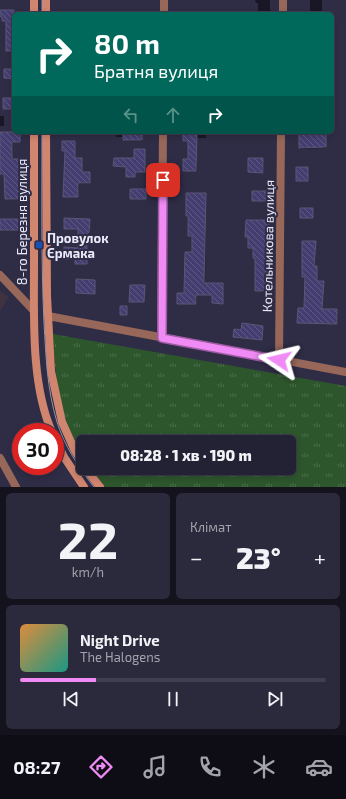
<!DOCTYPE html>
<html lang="uk">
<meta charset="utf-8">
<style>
:root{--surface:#232134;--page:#2b293c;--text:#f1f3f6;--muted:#a3a3ac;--line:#403e4f;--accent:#f08bf6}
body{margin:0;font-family:"Exo 2",sans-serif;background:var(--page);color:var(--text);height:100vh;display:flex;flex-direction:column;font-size:15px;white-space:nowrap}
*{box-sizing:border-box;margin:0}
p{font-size:13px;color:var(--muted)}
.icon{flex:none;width:22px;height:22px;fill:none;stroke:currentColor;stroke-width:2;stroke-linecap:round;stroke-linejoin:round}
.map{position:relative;height:487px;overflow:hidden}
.drawer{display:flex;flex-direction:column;gap:6px;padding:6px;background:#13121d;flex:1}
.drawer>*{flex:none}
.hud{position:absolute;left:12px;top:12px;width:322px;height:122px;border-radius:6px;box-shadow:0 2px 6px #0003,0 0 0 1px var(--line);background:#00695c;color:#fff;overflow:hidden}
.speed{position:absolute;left:12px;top:423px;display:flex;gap:8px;font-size:20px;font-weight:700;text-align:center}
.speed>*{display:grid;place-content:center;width:52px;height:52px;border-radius:50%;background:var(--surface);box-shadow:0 2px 6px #0003,0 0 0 1px var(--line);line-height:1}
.speed .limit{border:6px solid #d22;background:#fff;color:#111}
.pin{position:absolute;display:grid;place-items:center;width:34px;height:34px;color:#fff;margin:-17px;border-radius:8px;box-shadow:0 2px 6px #0006}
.me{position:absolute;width:44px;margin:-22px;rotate:280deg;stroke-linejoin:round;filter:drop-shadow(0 0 3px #0008)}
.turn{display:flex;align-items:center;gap:14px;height:84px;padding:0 16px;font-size:18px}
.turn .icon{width:52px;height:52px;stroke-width:2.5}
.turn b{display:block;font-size:28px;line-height:34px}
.lanes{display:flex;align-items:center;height:38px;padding:0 16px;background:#0003;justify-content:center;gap:20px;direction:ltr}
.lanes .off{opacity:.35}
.big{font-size:30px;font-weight:800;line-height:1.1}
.drawer .card{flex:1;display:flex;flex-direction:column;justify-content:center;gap:6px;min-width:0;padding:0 14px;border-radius:6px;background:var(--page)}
.drawer .dial{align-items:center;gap:0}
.dial b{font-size:52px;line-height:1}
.song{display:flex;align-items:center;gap:12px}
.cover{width:48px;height:48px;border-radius:6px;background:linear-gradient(135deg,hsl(30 70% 55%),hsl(170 70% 35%))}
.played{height:4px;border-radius:2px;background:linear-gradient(90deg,var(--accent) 25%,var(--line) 25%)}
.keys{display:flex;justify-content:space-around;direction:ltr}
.heat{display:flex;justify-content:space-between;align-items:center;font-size:22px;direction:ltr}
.drawer .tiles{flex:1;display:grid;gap:6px;grid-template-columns:1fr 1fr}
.card:last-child{grid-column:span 2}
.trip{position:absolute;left:76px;top:435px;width:220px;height:40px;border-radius:6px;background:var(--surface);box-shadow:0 2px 6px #0003,0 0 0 1px var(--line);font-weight:800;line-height:40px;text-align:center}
.tab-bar{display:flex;height:64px;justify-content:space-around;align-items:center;background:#0e0d15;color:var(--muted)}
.tab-bar .icon{width:28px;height:28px}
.tab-bar .current{color:var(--accent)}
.tab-bar b{font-size:18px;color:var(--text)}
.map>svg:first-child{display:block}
.education{fill:#403341}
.grass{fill:url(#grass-tufts)}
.shadow{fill:#0007}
.building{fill:url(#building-back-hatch);stroke:#595774}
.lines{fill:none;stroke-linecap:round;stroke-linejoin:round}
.minor{stroke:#976759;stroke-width:8}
.tertiary{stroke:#976759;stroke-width:8}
.secondary{stroke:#d0856e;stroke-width:8}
.tram{stroke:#9593a8;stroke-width:1}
.route-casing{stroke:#9c5aa0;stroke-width:10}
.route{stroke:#f08bf6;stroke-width:7}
.transit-dot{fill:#1a4fb4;stroke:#2f2c46;stroke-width:1.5}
.labels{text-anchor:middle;stroke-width:4;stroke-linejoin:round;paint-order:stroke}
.street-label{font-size:13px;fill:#ebeafb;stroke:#2f2c46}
.poi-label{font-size:13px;font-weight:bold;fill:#ebeafb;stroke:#2f2c46;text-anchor:start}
</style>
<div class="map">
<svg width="346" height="487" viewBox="0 0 346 487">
<defs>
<pattern id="grass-tufts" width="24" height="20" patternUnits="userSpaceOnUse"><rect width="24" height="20" fill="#2d562c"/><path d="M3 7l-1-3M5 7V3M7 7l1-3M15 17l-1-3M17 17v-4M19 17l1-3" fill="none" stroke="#4c6e4c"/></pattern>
<pattern id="building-back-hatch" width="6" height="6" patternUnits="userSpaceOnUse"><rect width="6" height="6" fill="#443d70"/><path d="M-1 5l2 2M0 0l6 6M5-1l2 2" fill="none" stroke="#5f5985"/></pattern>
</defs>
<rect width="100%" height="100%" fill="#2f2c46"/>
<!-- education -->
<path class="education" d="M0 291 9 297 0 311Z"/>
<!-- grass -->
<path class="grass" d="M53 334 346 386V487H105L90 468H289V442H83V457C59 420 55 377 53 334Z"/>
<!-- shadow -->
<path class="shadow" d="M255 0H270V10H271V14H258V3H256Z
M310 0H322V14H310Z
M0 11 21 12V14H14V52L7 51V21H4L3 18H0Z
M0 116H4V126H0Z
M115 132H142V141L125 140 124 137H116Z
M184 132H206V138H197V171L184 170 189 160V142L184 141Z
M0 133 20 134V142H13L12 160 22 161V178L27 179 26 186H23V200L6 199 5 174 0 173Z
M300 135H326V148L300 149Z
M74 142 75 159 82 160V173H90V184H79L78 197H65L66 151H63Z
M144 150 145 172H135V177H127V167L114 166 135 159Z
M263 159 264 173 249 172Z
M206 194 205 284 223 285V304H214L213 295H197V304H179L185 294 193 253V237L189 236 187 216Z
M89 220 90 234H88L87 264H77L76 260 66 259H65L79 249V229L65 228Z
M268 221 269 232 272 233V259H269V292L257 291 256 259 254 258V248L249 247V237L246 236Z
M315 242V267L317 268V282L324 283 322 310H337L338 324 298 322 305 309 306 277 303 276Z
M243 324 263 327 262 340 235 337 242 331Z"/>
<!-- building -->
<path class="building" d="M0 10H14V51H6V21H2V17H0Z
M4 69H14V79L4 78Z
M3 98H14V107L12 106V109H3Z
M0 132H20V142H12V159H22V177L26 178V185H23V199H5L4 174H0Z
M123 132H142V140H123Z
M183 132H197L196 171H183V159H188V141H183Z
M299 134H326V147L299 148Z
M62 141H75V158H82V172H90V183H78V197H63L65 151H62Z
M134 149H145V172H135V177H126V167L113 166 114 158H134Z
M248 158H263V173L248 172Z
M296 167H308V181H296Z
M130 189H146V199H130Z
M252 191H266V201H252Z
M186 193H206L204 283H223V304L212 303V295H196V304H177V293H184L185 252H192V236H188V216H186Z
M300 208H313V218H300Z
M64 218 90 219 89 233H87V264H75V259H64V247L78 248V229H64Z
M0 219H22V230H0Z
M246 220H269V231H272L271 258H269L268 291H255V258H253V248H248V237H245Z
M302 241H316L314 266H317V281H324L322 309H337V324L297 323 298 308H304L305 277H302Z
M76 279 95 280V294L76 293Z
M130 285H145L144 302H129Z
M120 306H127V315H120Z
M242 323 263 326 262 340 233 337 234 329 241 330Z"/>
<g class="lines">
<!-- minor -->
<path class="minor" d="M164 14V0
M283 14V0
M48 316 346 372
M161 338 163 132
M279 360 281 132
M0 458 16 487"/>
<!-- tertiary -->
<path class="tertiary" d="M0 275 34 311"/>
<!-- secondary -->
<path class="secondary" d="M46 0V14
M34 14V0
M34 132C34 177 34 222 34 266 34 318 31 385 52 432
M46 132 47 296 51 371 62 422 75 451 83 464
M55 438 64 457 84 487
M85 468 100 487"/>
<!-- tram -->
<path class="tram" d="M42 0V14
M42 132C42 196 41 259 44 323 46 357 47 389 57 422 64 445 79 468 94 487"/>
</g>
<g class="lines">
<defs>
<path id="route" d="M163 180 162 338 279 360"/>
</defs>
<!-- route casing -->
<use href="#route" class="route-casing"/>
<!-- route -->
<use href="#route" class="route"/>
</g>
<!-- markers -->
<rect class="transit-dot" x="35" y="241" width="8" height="8" rx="2"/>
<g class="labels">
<!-- street labels -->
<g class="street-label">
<text transform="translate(22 222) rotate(-90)" y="5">8-го Березня вулиця</text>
<text transform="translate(268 246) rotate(-89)" y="5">Котельникова вулиця</text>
</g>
<!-- poi labels -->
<g class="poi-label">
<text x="47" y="243">Провулок<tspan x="47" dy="15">Єрмака</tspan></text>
</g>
</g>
</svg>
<div class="speed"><div class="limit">30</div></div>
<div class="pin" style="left:163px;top:180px;background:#d93025"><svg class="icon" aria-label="arrive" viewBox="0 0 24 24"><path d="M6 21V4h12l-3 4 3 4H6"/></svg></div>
<svg class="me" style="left:279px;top:360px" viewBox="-20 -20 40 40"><path d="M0-17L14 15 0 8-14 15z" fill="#f08bf6" stroke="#fff" stroke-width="4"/></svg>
<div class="trip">08:28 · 1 хв · 190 m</div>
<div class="hud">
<div class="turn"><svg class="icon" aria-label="right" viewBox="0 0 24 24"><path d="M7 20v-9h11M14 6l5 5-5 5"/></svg><div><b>80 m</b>Братня вулиця</div></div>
<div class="lanes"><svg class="icon off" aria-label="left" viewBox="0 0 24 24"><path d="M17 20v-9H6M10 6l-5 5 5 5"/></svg><svg class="icon off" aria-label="ahead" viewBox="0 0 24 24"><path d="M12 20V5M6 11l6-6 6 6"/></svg><svg class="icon" aria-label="right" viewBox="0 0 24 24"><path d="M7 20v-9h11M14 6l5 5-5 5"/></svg></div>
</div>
</div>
<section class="drawer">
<div class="tiles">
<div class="card dial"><b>22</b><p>km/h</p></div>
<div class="card"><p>Клімат</p>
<div class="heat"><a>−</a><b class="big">23°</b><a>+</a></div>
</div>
<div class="card">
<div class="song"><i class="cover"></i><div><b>Night Drive</b><p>The Halogens</p></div></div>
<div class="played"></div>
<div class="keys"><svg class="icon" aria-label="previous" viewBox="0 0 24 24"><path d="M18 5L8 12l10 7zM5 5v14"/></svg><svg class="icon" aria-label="pause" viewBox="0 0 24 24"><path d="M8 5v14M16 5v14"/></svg><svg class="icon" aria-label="next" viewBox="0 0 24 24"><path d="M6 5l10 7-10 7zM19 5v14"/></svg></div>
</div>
</div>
</section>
<nav class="tab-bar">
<b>08:27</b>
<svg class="icon current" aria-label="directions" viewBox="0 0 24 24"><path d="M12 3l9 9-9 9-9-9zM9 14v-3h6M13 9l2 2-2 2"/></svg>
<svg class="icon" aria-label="music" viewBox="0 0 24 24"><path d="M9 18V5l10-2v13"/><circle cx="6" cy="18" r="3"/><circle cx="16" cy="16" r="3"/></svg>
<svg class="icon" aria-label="phone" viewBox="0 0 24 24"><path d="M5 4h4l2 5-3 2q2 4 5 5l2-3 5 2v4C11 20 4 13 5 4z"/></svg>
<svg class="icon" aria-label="climate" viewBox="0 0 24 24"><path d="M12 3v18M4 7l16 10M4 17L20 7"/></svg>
<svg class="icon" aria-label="car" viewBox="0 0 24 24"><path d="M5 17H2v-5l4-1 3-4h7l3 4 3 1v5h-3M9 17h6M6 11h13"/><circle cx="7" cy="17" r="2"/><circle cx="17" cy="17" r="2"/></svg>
</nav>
